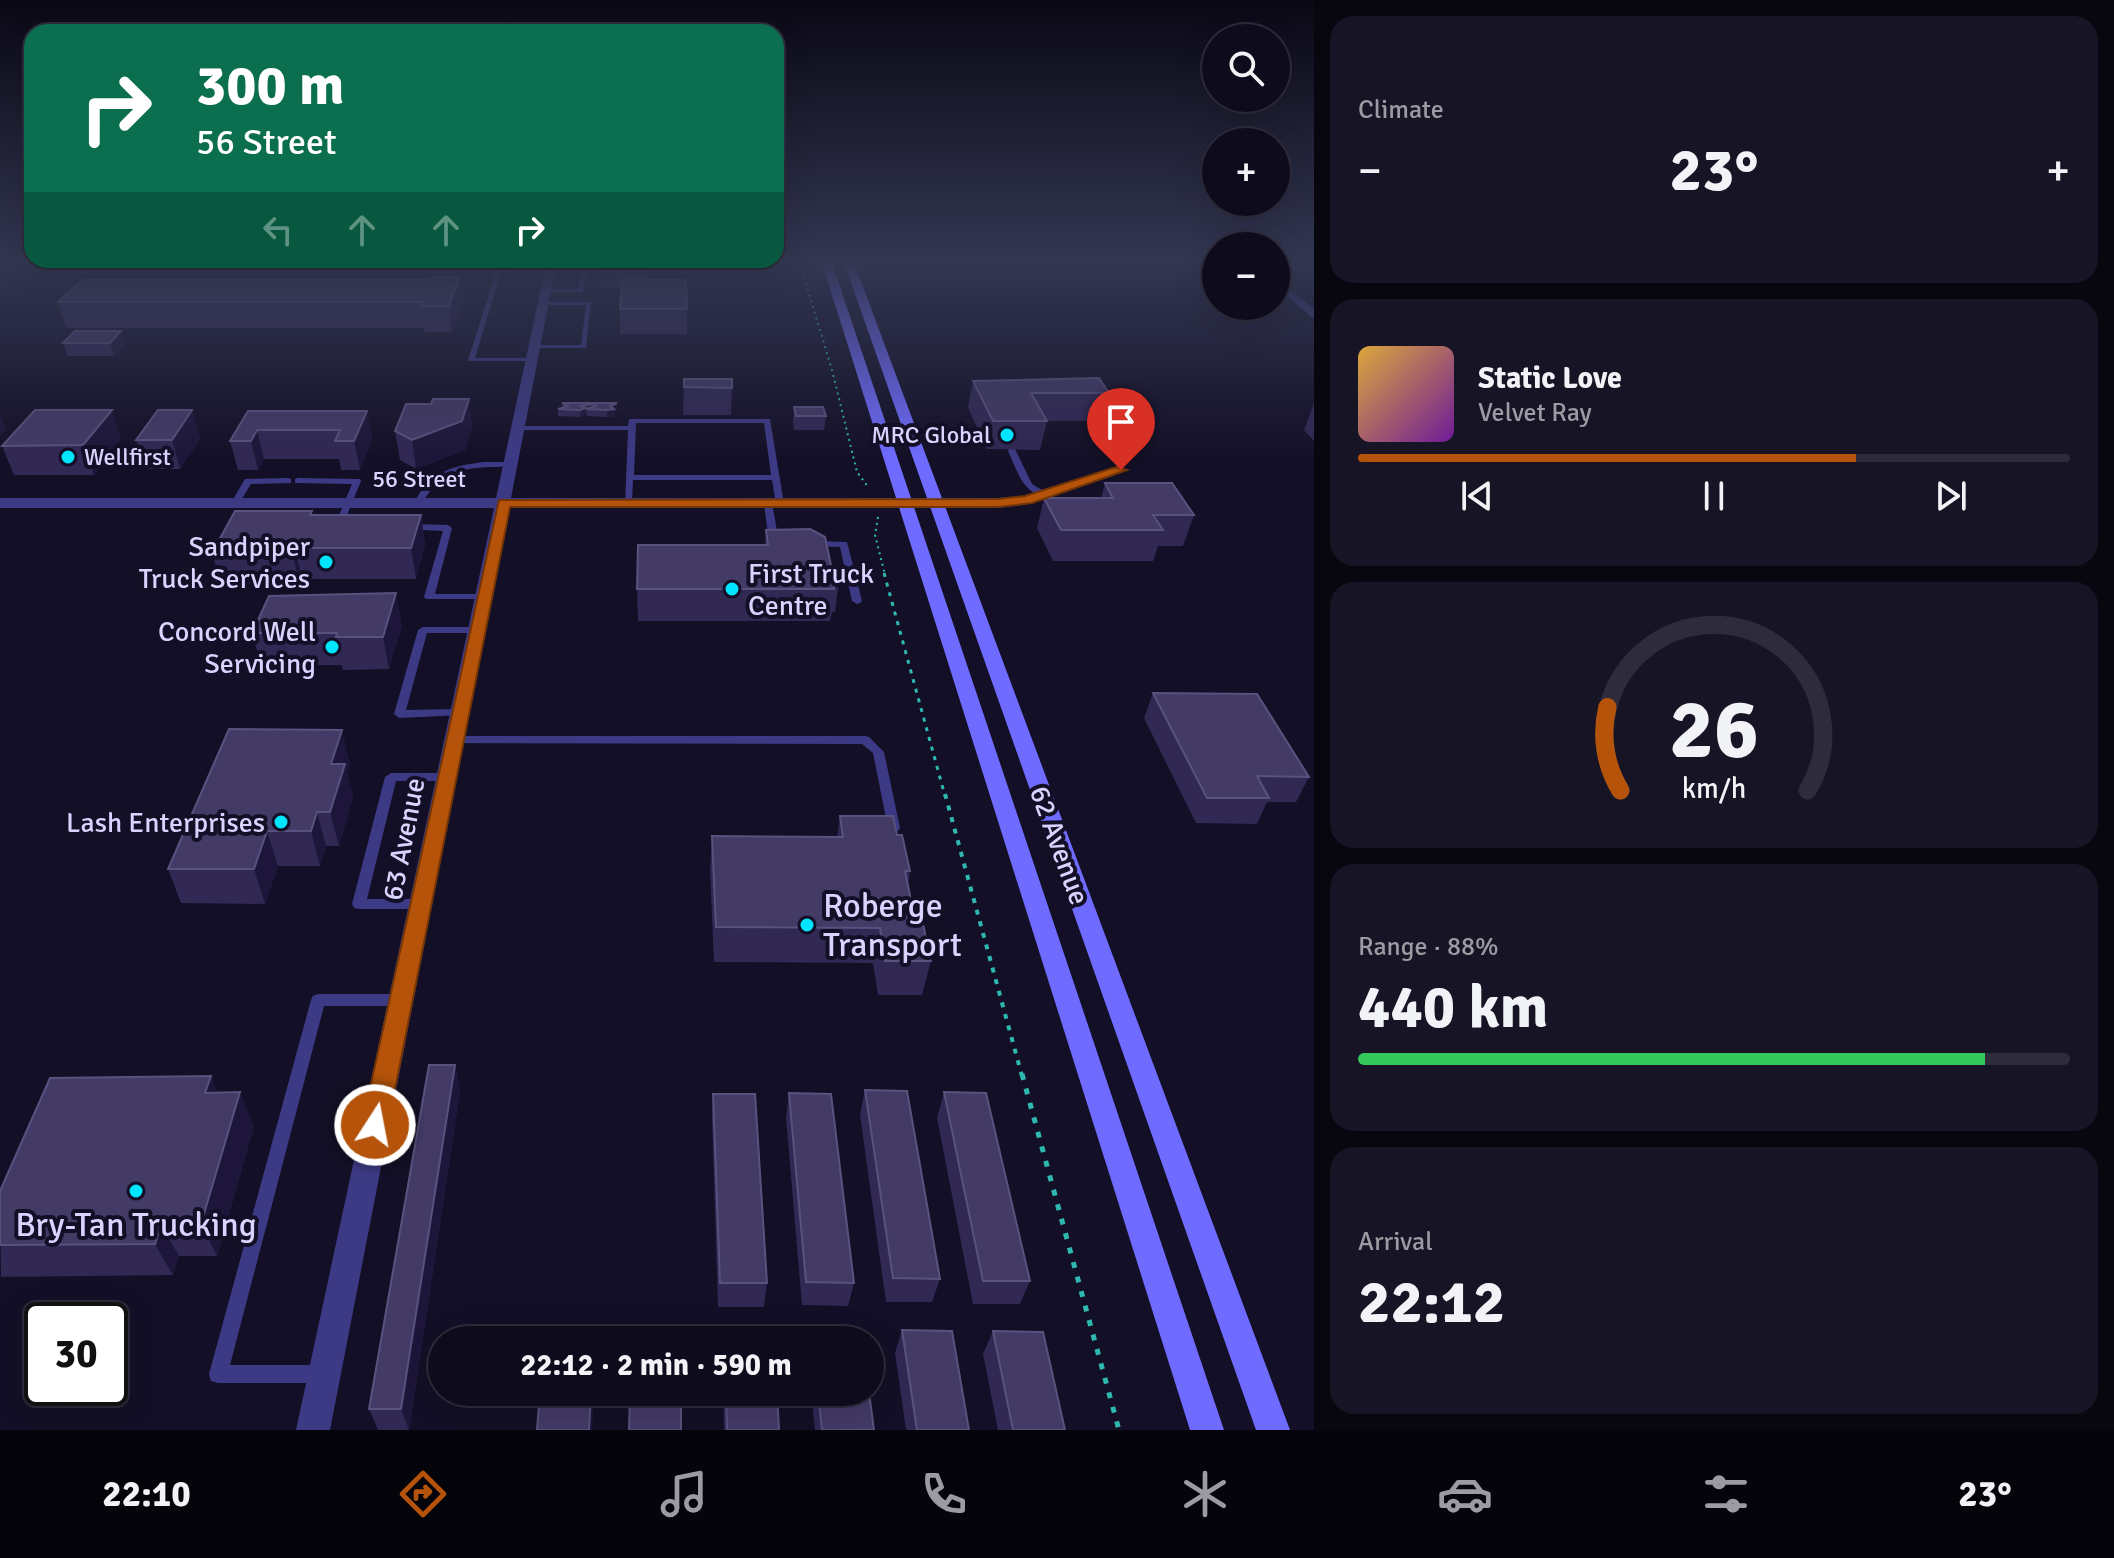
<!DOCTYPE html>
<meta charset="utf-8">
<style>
:root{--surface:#0e0b1c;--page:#171425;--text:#f1f3f6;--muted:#9b9ba3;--line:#2e2b3b;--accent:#b45309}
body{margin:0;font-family:Signika,sans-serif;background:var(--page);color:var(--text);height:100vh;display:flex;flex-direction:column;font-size:30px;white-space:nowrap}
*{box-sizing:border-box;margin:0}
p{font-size:26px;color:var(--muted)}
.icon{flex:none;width:44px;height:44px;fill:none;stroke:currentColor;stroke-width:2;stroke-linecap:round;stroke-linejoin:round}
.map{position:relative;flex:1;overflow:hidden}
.side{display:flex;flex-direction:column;gap:16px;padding:16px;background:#08060f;width:800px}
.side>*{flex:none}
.guide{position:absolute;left:24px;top:24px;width:760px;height:244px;border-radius:24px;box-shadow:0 8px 32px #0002,0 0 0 2px var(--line);background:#0b6e4f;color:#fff;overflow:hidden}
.tools{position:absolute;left:1202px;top:24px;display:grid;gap:16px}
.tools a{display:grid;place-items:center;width:88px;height:88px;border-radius:50%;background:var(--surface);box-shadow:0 8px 32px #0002,0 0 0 2px var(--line);font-size:40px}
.speed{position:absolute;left:24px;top:1302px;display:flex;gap:16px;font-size:40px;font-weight:700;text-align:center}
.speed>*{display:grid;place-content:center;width:104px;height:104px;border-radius:50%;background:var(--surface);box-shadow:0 8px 32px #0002,0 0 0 2px var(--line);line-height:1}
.speed .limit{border:4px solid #111;border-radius:12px;background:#fff;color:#111}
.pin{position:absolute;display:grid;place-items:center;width:68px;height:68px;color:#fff;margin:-82px -34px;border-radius:50% 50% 50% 0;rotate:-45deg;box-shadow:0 0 8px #0007}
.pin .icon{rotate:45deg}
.me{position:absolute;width:88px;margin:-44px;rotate:11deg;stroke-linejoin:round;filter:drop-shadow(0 0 6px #0008)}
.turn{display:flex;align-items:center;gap:28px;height:168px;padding:0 40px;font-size:36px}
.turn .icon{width:104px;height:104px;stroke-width:2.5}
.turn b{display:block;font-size:56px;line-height:68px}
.lanes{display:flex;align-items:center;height:76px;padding:0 40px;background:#0003;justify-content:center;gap:40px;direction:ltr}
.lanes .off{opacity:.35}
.big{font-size:60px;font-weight:700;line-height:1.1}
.side .card{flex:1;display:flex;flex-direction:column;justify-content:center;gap:12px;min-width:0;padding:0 28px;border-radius:24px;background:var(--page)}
.side .dial{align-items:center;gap:0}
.dial svg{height:208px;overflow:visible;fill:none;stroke:var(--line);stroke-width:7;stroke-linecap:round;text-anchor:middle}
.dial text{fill:var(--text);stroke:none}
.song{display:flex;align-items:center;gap:24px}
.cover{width:96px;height:96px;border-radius:12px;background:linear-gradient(135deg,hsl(40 70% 55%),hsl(280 70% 35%))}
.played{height:8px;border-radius:4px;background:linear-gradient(90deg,var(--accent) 70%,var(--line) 70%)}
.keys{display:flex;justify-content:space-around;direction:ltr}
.heat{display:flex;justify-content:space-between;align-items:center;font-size:44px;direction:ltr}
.charge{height:12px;border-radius:6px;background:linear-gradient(90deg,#34c759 88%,var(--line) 0)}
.trip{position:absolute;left:428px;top:1326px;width:456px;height:80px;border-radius:40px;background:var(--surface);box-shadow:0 8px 32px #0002,0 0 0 2px var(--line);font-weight:700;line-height:80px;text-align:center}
.tab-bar{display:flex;height:128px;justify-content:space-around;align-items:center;background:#06040b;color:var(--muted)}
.tab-bar .icon{width:56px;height:56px}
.tab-bar .active{color:var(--accent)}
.tab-bar b{font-size:36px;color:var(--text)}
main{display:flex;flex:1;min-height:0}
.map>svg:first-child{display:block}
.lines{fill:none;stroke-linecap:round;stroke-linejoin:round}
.path-far3{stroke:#2fb8b0;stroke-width:2;stroke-dasharray:2 4;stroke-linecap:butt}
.path-far2{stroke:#2fb8b0;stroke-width:3;stroke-dasharray:4 6;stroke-linecap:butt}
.path-far1{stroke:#2fb8b0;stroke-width:4;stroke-dasharray:5 7;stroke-linecap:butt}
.path{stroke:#2fb8b0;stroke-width:5;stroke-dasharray:6 9;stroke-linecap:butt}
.service{fill:#3d3a85;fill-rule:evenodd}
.minor{fill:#3d3a85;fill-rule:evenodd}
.secondary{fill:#6f6bff;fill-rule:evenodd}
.wall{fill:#312854}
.shaded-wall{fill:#1d163a}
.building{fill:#433a66;stroke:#5a527e;stroke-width:2}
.route{fill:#b45309;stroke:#753606;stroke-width:2}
.poi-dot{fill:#00e5ff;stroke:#130f26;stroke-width:3}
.labels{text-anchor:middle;stroke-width:8;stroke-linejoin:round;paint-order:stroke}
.far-poi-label{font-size:24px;fill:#d9d4ff;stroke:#130f26;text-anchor:end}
.far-street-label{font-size:24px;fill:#d9d4ff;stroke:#130f26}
.poi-label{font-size:28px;fill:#d9d4ff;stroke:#130f26;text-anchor:end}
.street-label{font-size:28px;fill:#d9d4ff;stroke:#130f26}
.near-poi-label{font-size:34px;fill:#d9d4ff;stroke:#130f26;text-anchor:start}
</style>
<main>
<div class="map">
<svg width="1314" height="1430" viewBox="0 0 1314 1430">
<rect width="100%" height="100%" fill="#130f26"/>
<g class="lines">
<!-- path-far3 -->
<path class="path-far3" d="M799 260 832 370 857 472 869 488
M878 517 875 535 885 575"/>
<!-- path-far2 -->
<path class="path-far2" d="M884 573 945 796"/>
<!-- path-far1 -->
<path class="path-far1" d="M945 794 1022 1076"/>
<!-- path -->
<path class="path" d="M1022 1074 1119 1430"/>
<!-- service -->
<path class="service" d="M582 260H588L583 292H544V290L546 289H578L581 267H551L548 265 551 263H582Z
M773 260H779V262L774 263Z
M550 268 553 270 552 271 501 272 475 358H532L535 360 534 361H469L468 360 497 269Z
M542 302H591L586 348H532V346L534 345H581L586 305H544L541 303Z
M629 419H770L784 504 780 507 776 504 772 480H633L632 503 628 506 625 505 628 430H518L514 428 518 426H628ZM636 423H764L771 475H634Z
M1009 449H1015L1032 484 1047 493V497C1023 495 1017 470 1008 451Z
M484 462H511L515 464C508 467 499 467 490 467 457 468 438 475 421 505H415L414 503C430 472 451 466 484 462Z
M288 478 291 479V483L251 484 238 505H232L231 503 245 479Z
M298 478 360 479 361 481 342 527H336L335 525 352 484 295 483V479Z
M768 500 772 503 779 542 774 545 769 542 764 503Z
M408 524 448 525 452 528 435 594H484L489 597 487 599H426L424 597 443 531 405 529V525Z
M814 541 847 542 862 601 860 603 857 604 852 601 840 547 811 546V542Z
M423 627H476L481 630 476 633H427L406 710 458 709 462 711 463 713 462 715 399 718 394 714 418 630Z
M453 736H865L869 737 884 752 900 828 898 831H890L888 828 873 753 862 744 449 743 447 740 449 737Z
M391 773H446L452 777 446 781H396L367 899H421L426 900 428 904 426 908 421 909H359L354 908 352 904 385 777Z
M318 994H400L405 996 407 1000 405 1004 400 1006H324L230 1365H323L330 1367 332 1374 330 1381 323 1383H218L211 1381 209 1374 311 1000 313 996Z"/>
<!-- minor -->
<path class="minor" d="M547 260H557L511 498H998L1025 496 1121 466 1128 470 1033 503 998 508H509L330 1430H296L494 508H0V498H496Z
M1276 278 1314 309V319L1276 287Z"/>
<!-- secondary -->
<path class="secondary" d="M821 260H831L1224 1430H1190Z
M843 260H853L1290 1430H1256Z"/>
</g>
<!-- wall -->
<path class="wall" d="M649 260V280L687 309V334H620V309L621 288H599V270Z
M709 260H742V261Z
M460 277 463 301 452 332H425L424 328H66L58 302 430 280Z
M75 331 125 344 114 356H68L63 343Z
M684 379 732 388 731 415H683Z
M973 381 1109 393 1102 421H1047L1040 450 987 449 968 408Z
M469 399 472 427 465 450 416 469 400 460 395 431 431 404Z
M562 403H617V410L615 411V416L607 417 587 416 586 412H585V415L580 417 558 416V409L563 408Z
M1314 403V441L1304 430Z
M794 407 826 416 824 430H794L793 421Z
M192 410 200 439 180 469H145L136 440Z
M248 411H367L372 440 360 470H341L339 459H264L258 470H238L230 441Z
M121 438 94 475H14L2 446Z
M1105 483 1194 515 1183 546H1158L1153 561H1053L1037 528 1044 498H1101Z
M313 515H421L425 545 416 579H302L300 584H221L212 553Z
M766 530 832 570 839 580 835 612H832L830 621H638L637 589 765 545Z
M402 625 389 669 343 670 342 665H261L252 633Z
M1153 693 1309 777 1296 802H1267L1257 824 1196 823 1144 718Z
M350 763 347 772 353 797 339 846H326L320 866H278L265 904 181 903 168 869Z
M840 816 897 835 910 871 908 884 913 910 931 961 922 995H878L873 963 714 962 710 870 712 836 837 837Z
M455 1065 460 1091 409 1430H378L369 1409Z
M865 1090 940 1279 932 1302H886L860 1115Z
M944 1092 1030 1281 1020 1304H973L937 1118Z
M218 1093 254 1126 217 1256H179L173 1275 1 1277 0 1191Z
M789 1093 854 1283 848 1306 802 1305 786 1118Z
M713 1094 767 1283 764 1307H718L712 1119Z
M902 1330 969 1430H906L895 1353Z
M993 1331 1065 1430H998L983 1354Z
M723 1392H777L779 1430H724Z
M811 1392H869L874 1430H815Z"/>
<!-- shaded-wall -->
<path class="shaded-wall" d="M460 277 463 301 452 332 449 306Z
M121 331 125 344 114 356 110 343Z
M469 399 472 427 465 450 416 469 412 440Z
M617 403V410L615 411V416L607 417V410L610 406Z
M593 404V410L586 409 585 415 580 417 581 406Z
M112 410 121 438 94 475 83 445Z
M192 410 200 439 180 469 172 440Z
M367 411 372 440 360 470 354 441Z
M0 414 6 429 0 435Z
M257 430 264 459 258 470 251 441Z
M421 515 425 545 416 579 411 548Z
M295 548 302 579 300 584 292 553Z
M396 593 402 625 389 669 383 637Z
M342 730 350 763 347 772 353 797 339 846 330 812 331 764Z
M317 812 326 846 320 866 311 831Z
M267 831 278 866 265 904 254 869Z
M455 1065 460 1091 409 1430 401 1409Z
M211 1076 225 1110 205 1093Z
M240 1092 254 1126 217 1256 201 1224Z
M161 1225 179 1256 173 1275 155 1244Z
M591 1392H594L592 1430H589Z"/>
<!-- building -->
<path class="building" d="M600 260H649V270H599Z
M431 277H460L449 306H421L423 302H58L82 280H430Z
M622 280H686L687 309H620Z
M75 331H121L110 343H63Z
M1099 378 1109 393H1031L1047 421H993L973 381Z
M684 379H732V388L684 387Z
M433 399H469L462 421 412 440 395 431 406 404H431Z
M562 403H617L610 406 614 409 607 410 586 409 596 406 593 404 581 406 585 408 580 410 558 409 568 406Z
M794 407H823L826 416H796Z
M35 410H112L83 445 2 446Z
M158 410H192L172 440H136Z
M248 411H367L354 441H335L340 430H257L251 441H230Z
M1105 483H1172L1194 515H1153L1163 530H1061L1044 498H1113Z
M235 511H312L310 515H421L411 548H295L292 553H212Z
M810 529 825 537 832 570H836L839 580H833L834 589H637L638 545H768L766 530Z
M396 593 383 637H336L337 633H252L269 596Z
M1153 693 1257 694 1309 777 1257 776 1269 798H1207Z
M229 729 342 730 331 764H345L330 812H317L311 831H267L254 869H168Z
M840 816H893L897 835H902L910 871H905L913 910H920L931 961H885L880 928 716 927 712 836 843 837Z
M429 1065H455L401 1409H369Z
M211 1076 205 1093 240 1092 201 1224 161 1225 155 1244 0 1245V1191L50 1078Z
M865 1090 907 1091 940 1279 893 1278Z
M944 1092 986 1093 1030 1281H983Z
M789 1093 831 1094 854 1283 806 1282Z
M713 1094H755L767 1283H720Z
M902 1330 952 1331 969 1430H917Z
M545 1331H594V1340H544Z
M631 1331 681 1332V1340H631Z
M724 1331 773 1332 774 1340H724Z
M813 1331 862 1332 863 1340H814Z
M993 1331 1043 1332 1065 1430H1013Z
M540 1392H591L589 1430H537Z
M630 1392H681V1430H629Z
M726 1392H777L779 1430H727Z
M818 1392H869L874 1430H822Z"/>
<!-- sky -->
<linearGradient id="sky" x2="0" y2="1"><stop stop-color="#0a0815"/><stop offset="0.57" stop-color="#333752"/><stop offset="1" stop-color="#333752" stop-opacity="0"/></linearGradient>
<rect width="1314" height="460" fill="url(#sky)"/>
<!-- route -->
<path class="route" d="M1116 467 1127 470 1032 503 998 507H510L388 1125 384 1133 375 1137 366 1133 362 1125 499 500 998 499 1025 496Z"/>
<!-- markers -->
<g class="poi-dot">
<circle cx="1007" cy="435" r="8"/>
<circle cx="68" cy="457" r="8"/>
<circle cx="326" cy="562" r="8"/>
<circle cx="732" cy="589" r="8"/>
<circle cx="332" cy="647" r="8"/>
<circle cx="281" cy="822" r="8"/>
<circle cx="807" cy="925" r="8"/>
<circle cx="136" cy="1191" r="8"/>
</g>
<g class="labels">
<!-- far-poi labels -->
<g class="far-poi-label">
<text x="991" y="443">MRC Global</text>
<text x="84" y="465" text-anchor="start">Wellfirst</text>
</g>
<!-- far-street labels -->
<g class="far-street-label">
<text x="419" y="487">56 Street</text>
</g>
<!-- poi labels -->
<g class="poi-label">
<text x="310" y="556">Sandpiper<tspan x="310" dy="32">Truck Services</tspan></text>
<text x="748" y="583" text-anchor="start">First Truck<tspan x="748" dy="32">Centre</tspan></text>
<text x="316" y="641">Concord Well<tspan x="316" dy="32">Servicing</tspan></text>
<text x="265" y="832">Lash Enterprises</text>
</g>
<!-- street labels -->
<g class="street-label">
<text transform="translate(403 839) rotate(-79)" y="10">63 Avenue</text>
<text transform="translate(1060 845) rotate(70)" y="10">62 Avenue</text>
</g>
<!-- near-poi labels -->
<g class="near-poi-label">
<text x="823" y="917">Roberge<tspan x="823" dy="39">Transport</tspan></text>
<text x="136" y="1236" text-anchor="middle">Bry-Tan Trucking</text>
</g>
</g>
</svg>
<div class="tools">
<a><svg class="icon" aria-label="search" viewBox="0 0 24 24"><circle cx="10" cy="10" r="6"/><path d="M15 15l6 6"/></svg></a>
<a>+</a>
<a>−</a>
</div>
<div class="speed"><div class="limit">30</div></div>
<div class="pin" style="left:1121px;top:470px;background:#d93025"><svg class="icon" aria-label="arrive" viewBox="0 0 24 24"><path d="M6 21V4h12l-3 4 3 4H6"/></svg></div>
<svg class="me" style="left:375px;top:1125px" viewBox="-20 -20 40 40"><circle r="17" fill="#b45309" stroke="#fff" stroke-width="3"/><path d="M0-11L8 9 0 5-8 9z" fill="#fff"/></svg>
<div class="trip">22:12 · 2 min · 590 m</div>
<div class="guide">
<div class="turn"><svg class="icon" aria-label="right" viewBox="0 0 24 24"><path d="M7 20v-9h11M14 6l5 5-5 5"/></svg><div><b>300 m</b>56 Street</div></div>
<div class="lanes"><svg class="icon off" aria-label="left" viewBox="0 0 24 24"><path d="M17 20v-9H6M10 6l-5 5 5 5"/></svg><svg class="icon off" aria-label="ahead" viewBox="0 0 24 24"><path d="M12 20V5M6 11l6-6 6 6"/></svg><svg class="icon off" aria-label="ahead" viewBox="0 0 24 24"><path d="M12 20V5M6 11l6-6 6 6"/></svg><svg class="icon" aria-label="right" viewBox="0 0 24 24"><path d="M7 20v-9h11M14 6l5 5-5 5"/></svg></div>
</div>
</div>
<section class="side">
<div class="card"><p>Climate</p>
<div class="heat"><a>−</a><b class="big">23°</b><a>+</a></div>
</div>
<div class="card">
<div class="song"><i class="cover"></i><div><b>Static Love</b><p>Velvet Ray</p></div></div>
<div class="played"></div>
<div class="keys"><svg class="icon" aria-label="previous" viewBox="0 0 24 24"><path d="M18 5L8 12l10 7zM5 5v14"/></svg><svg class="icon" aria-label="pause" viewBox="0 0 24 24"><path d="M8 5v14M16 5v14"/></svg><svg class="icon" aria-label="next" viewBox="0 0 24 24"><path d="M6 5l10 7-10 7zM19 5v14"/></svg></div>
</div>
<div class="card dial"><svg viewBox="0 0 100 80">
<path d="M14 69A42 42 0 1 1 86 69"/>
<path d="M14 69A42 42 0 0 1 9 37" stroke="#b45309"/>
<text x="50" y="56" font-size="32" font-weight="700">26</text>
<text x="50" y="72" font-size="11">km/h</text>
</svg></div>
<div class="card"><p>Range · 88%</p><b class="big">440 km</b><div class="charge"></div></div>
<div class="card"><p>Arrival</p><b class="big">22:12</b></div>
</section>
</main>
<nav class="tab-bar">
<b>22:10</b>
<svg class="icon active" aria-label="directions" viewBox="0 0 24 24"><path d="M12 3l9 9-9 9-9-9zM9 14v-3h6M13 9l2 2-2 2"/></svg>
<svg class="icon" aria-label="music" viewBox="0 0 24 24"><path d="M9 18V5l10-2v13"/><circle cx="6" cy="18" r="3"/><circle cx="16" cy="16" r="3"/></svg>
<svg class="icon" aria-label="phone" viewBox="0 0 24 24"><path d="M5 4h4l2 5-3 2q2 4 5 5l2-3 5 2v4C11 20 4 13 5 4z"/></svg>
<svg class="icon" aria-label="climate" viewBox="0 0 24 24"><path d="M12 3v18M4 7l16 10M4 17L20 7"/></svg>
<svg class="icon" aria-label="car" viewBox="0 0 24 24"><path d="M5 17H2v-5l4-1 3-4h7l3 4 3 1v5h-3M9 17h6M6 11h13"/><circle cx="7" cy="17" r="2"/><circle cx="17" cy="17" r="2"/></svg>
<svg class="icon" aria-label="filters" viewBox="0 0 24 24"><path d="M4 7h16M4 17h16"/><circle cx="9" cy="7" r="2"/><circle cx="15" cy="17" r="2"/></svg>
<b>23°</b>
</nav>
